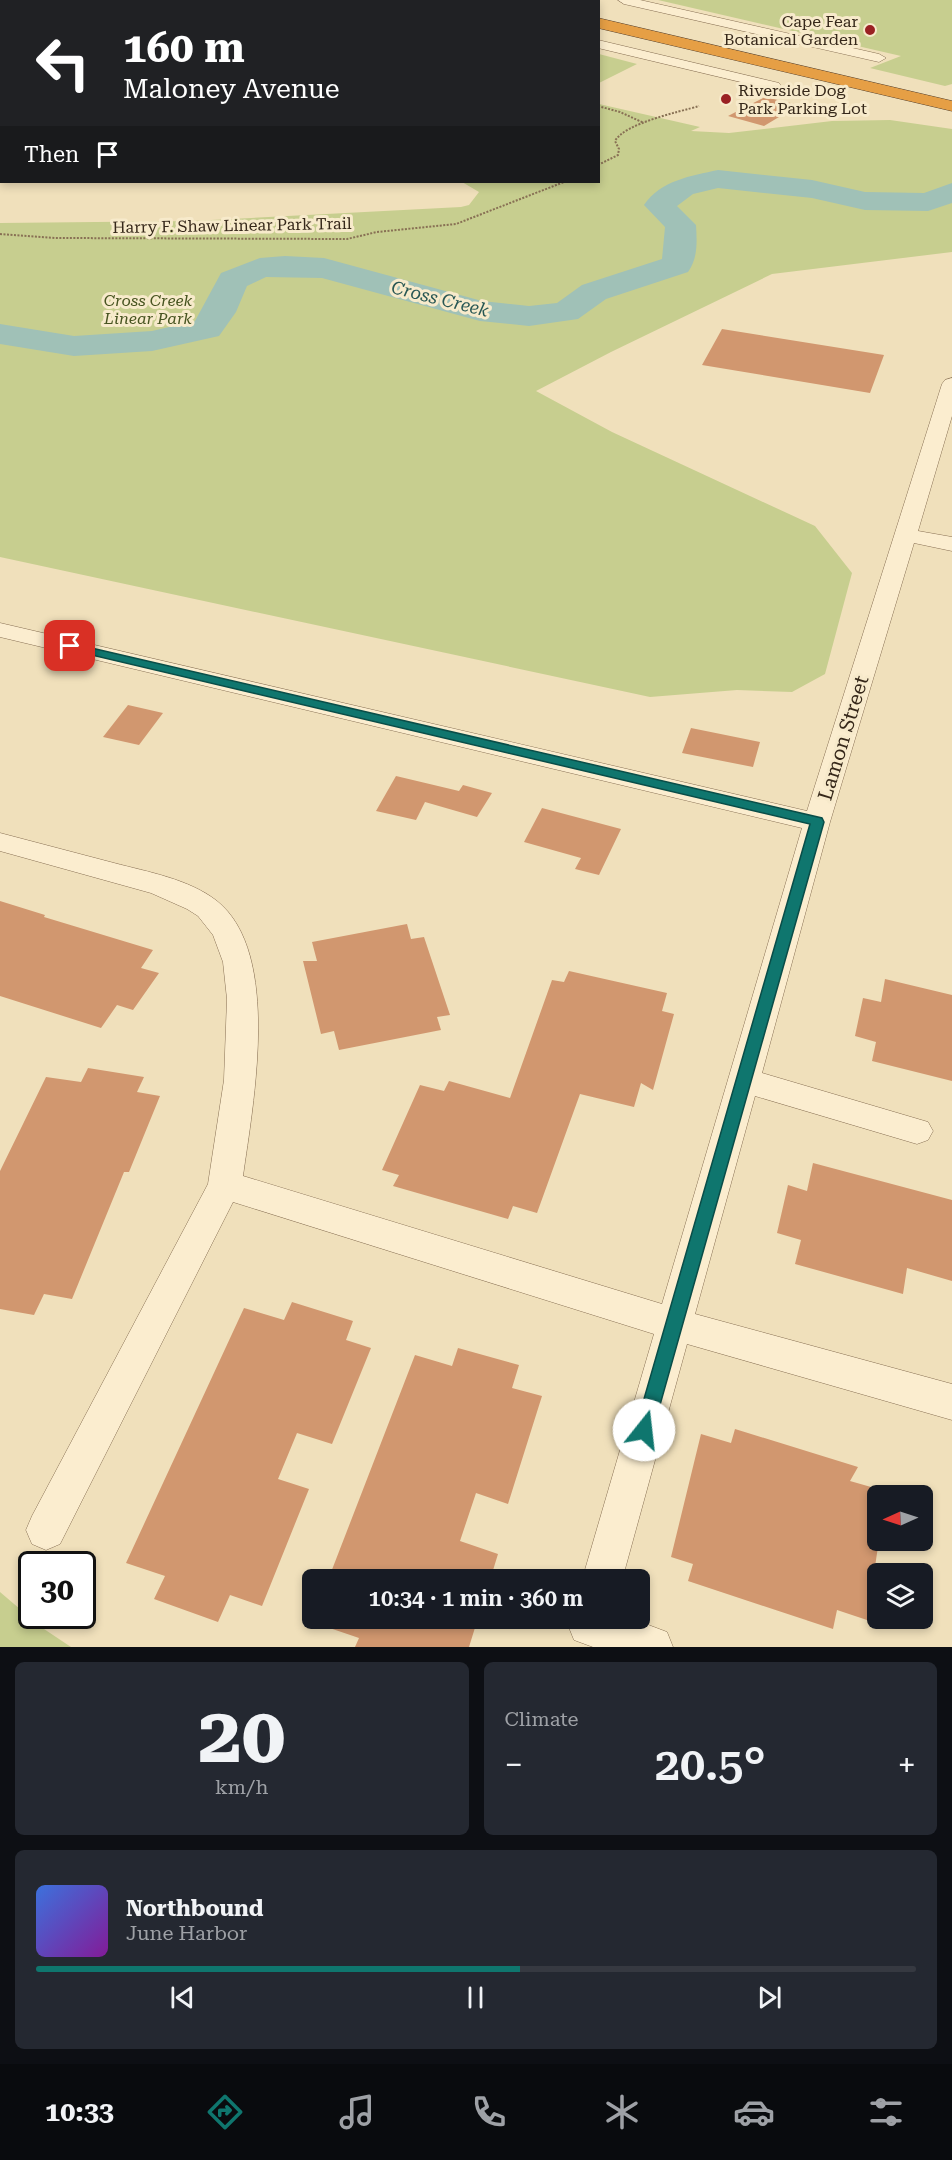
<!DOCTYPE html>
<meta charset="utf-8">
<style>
:root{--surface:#171b24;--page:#242831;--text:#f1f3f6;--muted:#9ea1a6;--line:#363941;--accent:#0f766e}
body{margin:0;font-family:"Roboto Serif",serif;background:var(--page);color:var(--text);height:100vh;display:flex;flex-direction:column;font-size:22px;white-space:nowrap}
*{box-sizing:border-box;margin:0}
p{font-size:20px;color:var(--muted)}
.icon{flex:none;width:33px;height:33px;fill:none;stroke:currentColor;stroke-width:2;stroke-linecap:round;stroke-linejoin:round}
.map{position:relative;height:1647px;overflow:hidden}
.side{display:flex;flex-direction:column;gap:15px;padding:15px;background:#0d0f14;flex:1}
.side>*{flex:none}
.top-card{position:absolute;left:0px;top:0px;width:600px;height:183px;box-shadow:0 3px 9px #0003;background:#202124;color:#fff;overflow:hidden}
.needle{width:39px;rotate:267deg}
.fabs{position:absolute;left:867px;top:1485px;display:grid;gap:12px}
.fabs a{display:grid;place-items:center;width:66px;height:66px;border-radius:9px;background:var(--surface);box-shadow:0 3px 9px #0003;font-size:30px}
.speed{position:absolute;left:18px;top:1551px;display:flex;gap:12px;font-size:30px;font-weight:700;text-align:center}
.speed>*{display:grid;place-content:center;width:78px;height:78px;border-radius:50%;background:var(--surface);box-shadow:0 3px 9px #0003;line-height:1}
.speed .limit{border:3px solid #111;border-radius:9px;background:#fff;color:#111}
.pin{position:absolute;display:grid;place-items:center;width:51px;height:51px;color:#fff;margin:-26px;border-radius:12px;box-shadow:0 3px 9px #0006}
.me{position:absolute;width:66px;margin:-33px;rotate:16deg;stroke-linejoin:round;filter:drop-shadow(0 0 4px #0008)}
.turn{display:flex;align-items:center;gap:21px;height:126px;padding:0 24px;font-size:27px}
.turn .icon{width:78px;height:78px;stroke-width:2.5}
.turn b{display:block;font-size:42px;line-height:51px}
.then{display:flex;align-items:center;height:57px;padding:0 24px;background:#0003;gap:12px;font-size:22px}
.big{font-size:45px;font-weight:600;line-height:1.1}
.side .widget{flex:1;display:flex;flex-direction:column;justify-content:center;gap:9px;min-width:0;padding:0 21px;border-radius:9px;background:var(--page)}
.side .dial{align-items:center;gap:0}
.dial b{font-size:78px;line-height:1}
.song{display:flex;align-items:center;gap:18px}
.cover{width:72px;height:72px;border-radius:9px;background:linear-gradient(135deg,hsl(220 70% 55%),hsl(290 70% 35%))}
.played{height:6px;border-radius:3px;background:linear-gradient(90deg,var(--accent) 55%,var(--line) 55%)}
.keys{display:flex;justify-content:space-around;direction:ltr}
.heat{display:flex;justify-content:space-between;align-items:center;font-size:33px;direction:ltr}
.side .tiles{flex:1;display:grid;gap:15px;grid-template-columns:1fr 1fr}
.widget:last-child{grid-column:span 2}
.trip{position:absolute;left:302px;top:1569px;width:348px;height:60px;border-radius:9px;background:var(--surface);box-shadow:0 3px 9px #0003;font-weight:600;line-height:60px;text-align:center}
.tab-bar{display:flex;height:96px;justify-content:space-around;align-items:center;background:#090b0e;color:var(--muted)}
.tab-bar .icon{width:42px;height:42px}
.tab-bar .on{color:var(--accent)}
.tab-bar b{font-size:27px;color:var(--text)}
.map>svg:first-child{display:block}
.green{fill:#c7ce8f}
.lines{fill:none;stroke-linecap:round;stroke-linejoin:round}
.river{fill:#a0c1b7;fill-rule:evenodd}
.building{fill:#d1976f}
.lane-casing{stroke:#887054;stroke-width:1}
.street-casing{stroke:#887054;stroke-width:1}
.highway-casing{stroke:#553e29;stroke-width:1}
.path{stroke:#887054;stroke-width:2;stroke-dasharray:2 1.5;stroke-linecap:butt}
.lane{fill:#fbedcf;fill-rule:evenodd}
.street{fill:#fbedcf;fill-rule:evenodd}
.highway{fill:#e69f45;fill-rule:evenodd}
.route{fill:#0f766e;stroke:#0a4d48;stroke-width:1.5}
.poi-dot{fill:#9a2123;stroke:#f7eacb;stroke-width:2}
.labels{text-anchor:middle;stroke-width:6;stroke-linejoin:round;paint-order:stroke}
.far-poi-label{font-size:16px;fill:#36281a;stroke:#f7eacb;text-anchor:end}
.far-street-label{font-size:16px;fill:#36281a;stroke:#f7eacb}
.far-park-label{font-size:16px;font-style:italic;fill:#475420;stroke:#f7eacb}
.far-water-label{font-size:18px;font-style:italic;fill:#285754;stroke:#f7eacb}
.street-label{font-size:20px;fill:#36281a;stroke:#f7eacb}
</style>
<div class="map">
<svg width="952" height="1647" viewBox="0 0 952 1647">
<rect width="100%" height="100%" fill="#f0e0bb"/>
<!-- green -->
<path class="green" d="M658 0H952V84L945 86 870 68 901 56Z
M599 54 637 64 599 83Z
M599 104 700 127 691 131 729 133 832 121 890 120 952 129V252L772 274 611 352 536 391 612 432 815 526 852 573 825 674 792 692 737 690 650 697 0 557V223L192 221 461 207 469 205 479 192 462 182H598Z
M0 1592 41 1627 71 1647H0Z"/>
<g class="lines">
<!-- river -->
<path class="river" d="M718 170 812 180 865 192 924 193 952 183V203L928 211 865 210 812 198 718 188 693 194 677 206 696 225C697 242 698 258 688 272L606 299 578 319 529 326 480 321 322 278 266 277 247 286 236 312 219 336 152 351 74 356 0 344V324L74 336 152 331 195 321 221 273 260 258 285 256 324 258 482 301 529 306 557 303 582 285 662 259 665 227 644 205C661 180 691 176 718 170Z"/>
</g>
<!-- building -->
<path class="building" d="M765 97 799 105 764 126 728 116Z
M722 329 884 355 870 393 702 365Z
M128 705 163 713 139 745 103 737Z
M691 728 760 742 753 767 682 753Z
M396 776 459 791 463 785 492 793 477 817 425 802 416 820 376 811Z
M542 808 621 829 599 875 575 869 581 858 524 842Z
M0 901 45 915 44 917 153 950 141 968 159 973 133 1010 117 1005 101 1028 0 996Z
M407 924 411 939 424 937 450 1015 437 1017 441 1030 339 1050 334 1031 321 1034 303 961H317L312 942Z
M569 971 667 993 662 1011 674 1014 653 1090 641 1083 634 1107 580 1094 537 1213 513 1206 508 1219 393 1186 399 1175 382 1170 420 1085 444 1091 449 1081 510 1098 552 980 564 982Z
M885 979 952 995V1081L872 1061 876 1042 855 1036 863 998 881 1002Z
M88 1068 144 1077 137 1092 160 1096 129 1172H124L72 1299 44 1294 34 1315 0 1309V1171L46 1077 81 1082Z
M813 1163 952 1200V1281L907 1268 903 1294 795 1264 801 1240 777 1233 788 1185 807 1191Z
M292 1302 353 1321 346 1340 371 1348 332 1444 297 1433 278 1479 309 1489 262 1606 230 1595 218 1622 154 1599 165 1576 126 1563 244 1308 284 1320Z
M458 1348 519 1365 512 1388 542 1396 508 1504 476 1493 460 1541 498 1554 490 1580H328L415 1355 452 1366Z
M735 1429 858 1467 850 1481 878 1489V1540H879L867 1620 837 1610 833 1629 688 1581 693 1564 671 1557 701 1434 731 1443Z
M314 1618H478L469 1647H355L359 1638 312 1622Z"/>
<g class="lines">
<defs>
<path id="lane" d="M103 0H109L110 2H104Z
M251 0H257L258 2H252Z
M2 37V42H0V38Z"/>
<path id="street" d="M421 0H437L438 2H422Z
M618 0H640L879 54 886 58 879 62 624 4Z
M598 40 779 83 781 86 774 90 598 48Z
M952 378V416L918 531 952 537V551L914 543 830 822 762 1073 928 1122 933 1131 928 1140 917 1144 755 1096 695 1314 952 1384V1420L687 1344 622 1580H582L654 1334 233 1202 60 1544 46 1550 32 1544 26 1530 32 1516 208 1184 224 1080 227 999 223 962 213 935 198 916 187 909 151 893 0 851V833C38 843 76 853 114 863 148 872 189 879 217 901 282 953 253 1104 243 1176L662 1304 802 828 0 637V623L807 811 942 384 945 380Z
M571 1618H630L667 1632 673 1647H593L574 1640 568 1625Z"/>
<path id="highway" d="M496 0H516L517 2H497Z
M532 0H552L553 2H533Z
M598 18 952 101V111L598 28Z"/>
</defs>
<!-- lane casing -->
<use href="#lane" class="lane-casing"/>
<!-- street casing -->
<use href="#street" class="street-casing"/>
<!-- highway casing -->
<use href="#highway" class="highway-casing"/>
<!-- path -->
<path class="path" d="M598 106 620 112 644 123
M598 165 618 155 619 149 615 141C625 123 679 112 699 106
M0 234 55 238 347 239 377 232 456 224 564 182"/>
<!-- lane -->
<use href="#lane" class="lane"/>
<!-- street -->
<use href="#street" class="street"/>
<!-- highway -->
<use href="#highway" class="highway"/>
</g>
<!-- route -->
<path class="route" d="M70 643 822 818 824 822 651 1437 644 1439 637 1437 635 1430 810 824 66 649V644Z"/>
<!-- markers -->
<g class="poi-dot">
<circle cx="870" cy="30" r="6"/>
<circle cx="726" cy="99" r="6"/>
</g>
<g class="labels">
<!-- far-poi labels -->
<g class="far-poi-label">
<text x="858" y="27">Cape Fear<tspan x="858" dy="18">Botanical Garden</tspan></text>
<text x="738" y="96" text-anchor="start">Riverside Dog<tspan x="738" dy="18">Park Parking Lot</tspan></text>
</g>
<!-- far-street labels -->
<g class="far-street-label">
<text transform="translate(232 225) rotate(-1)" y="6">Harry F. Shaw Linear Park Trail</text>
</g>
<!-- far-park labels -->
<g class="far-park-label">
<text x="148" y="306">Cross Creek<tspan x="148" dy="18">Linear Park</tspan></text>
</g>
<!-- far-water labels -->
<g class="far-water-label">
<text transform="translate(440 299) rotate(14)" y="6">Cross Creek</text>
</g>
<!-- street labels -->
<g class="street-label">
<text transform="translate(843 738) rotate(-73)" y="7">Lamon Street</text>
</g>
</g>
</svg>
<div class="fabs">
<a><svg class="needle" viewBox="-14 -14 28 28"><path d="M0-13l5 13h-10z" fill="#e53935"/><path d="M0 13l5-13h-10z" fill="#9ea1a6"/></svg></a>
<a><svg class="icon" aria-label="layers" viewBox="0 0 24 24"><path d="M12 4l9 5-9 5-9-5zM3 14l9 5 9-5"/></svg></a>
</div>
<div class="speed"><div class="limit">30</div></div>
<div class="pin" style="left:70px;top:646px;background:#d93025"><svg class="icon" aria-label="arrive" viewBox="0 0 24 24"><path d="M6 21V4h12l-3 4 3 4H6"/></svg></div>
<svg class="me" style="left:644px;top:1430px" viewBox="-20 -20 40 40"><circle r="19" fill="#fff"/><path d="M0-13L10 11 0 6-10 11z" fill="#0f766e"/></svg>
<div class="trip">10:34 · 1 min · 360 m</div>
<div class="top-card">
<div class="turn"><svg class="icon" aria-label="left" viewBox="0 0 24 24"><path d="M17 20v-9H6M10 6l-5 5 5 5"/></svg><div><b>160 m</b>Maloney Avenue</div></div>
<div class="then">Then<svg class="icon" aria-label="arrive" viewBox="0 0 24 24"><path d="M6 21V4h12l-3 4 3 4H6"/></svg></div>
</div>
</div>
<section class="side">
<div class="tiles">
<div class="widget dial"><b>20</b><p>km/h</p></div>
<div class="widget"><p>Climate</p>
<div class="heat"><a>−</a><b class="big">20.5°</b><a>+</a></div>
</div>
<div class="widget">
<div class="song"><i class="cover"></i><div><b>Northbound</b><p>June Harbor</p></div></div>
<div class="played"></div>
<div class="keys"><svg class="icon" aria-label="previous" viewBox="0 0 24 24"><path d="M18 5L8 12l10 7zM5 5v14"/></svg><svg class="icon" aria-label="pause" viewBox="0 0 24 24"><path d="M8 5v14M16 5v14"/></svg><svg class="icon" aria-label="next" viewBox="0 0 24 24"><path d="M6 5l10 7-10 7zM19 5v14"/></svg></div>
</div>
</div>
</section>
<nav class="tab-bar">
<b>10:33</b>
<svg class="icon on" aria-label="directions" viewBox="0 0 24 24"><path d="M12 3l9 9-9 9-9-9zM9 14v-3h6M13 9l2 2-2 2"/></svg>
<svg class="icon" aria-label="music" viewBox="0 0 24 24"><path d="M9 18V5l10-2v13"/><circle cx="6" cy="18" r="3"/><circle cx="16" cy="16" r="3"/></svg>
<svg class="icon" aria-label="phone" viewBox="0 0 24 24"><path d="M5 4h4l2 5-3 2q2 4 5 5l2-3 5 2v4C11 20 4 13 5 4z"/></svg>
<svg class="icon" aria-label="climate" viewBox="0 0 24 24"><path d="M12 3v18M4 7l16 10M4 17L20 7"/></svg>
<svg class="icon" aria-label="car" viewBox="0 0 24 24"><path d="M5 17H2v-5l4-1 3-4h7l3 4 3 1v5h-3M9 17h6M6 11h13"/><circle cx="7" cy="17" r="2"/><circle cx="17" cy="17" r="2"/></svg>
<svg class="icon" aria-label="filters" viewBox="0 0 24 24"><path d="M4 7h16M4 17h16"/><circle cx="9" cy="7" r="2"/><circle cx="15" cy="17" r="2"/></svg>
</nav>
